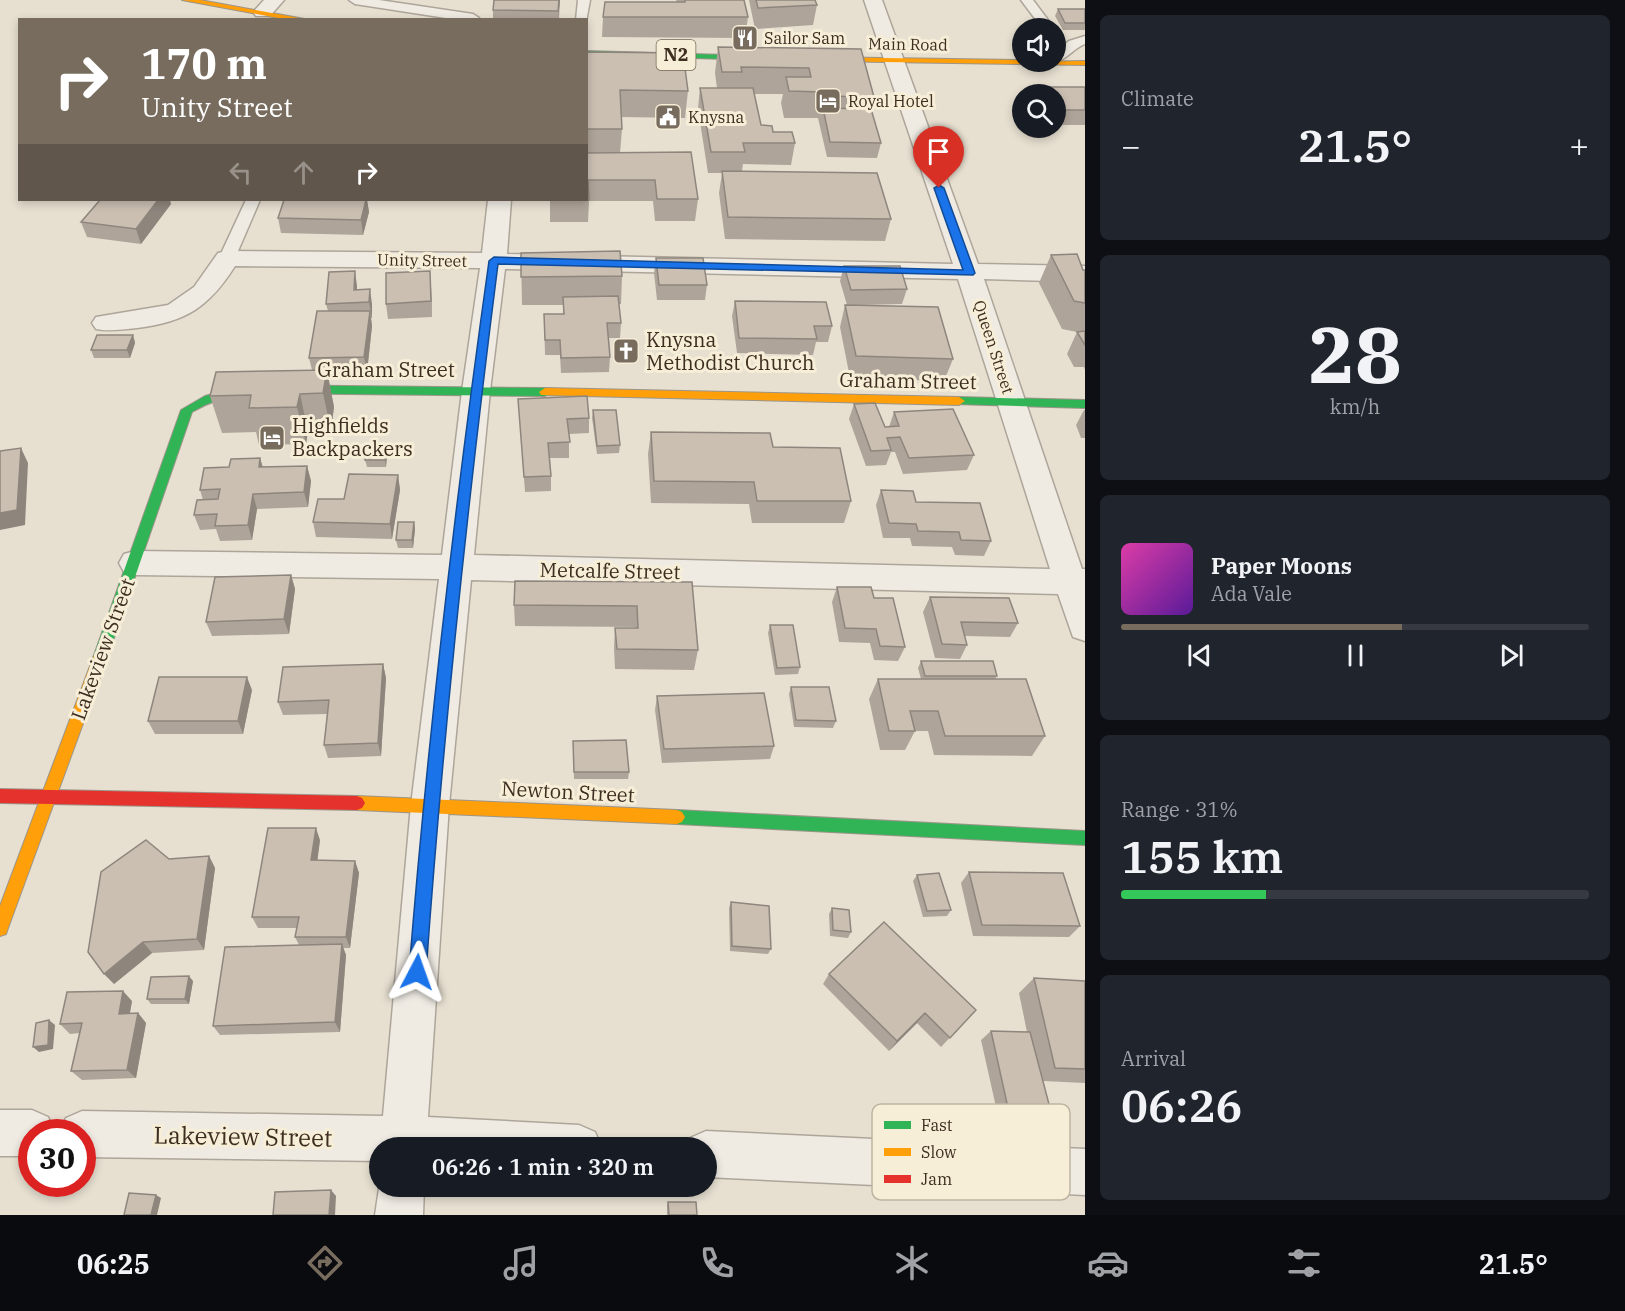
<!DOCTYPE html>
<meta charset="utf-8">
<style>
:root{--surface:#171b24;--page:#20242c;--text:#f1f3f6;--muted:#9ea1a6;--line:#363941;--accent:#786c5e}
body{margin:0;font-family:"IBM Plex Serif",serif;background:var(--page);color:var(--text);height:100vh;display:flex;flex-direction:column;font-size:22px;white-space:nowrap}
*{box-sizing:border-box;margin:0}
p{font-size:20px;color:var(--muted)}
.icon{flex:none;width:33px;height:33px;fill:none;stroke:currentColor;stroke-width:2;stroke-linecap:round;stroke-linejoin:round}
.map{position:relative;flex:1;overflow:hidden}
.details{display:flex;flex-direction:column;gap:15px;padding:15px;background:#0d0f14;width:540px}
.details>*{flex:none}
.guide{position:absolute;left:18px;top:18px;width:570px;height:183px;border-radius:0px;box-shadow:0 3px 9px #0003;background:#786c5e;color:#fff;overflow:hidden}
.tools{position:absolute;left:1012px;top:18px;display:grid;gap:12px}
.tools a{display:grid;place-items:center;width:54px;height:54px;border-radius:50%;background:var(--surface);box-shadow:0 3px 9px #0003;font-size:30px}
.speed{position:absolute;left:18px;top:1119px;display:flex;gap:12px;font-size:30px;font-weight:700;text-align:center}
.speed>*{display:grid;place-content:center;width:78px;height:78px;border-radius:50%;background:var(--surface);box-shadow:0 3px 9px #0003;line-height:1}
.speed .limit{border:9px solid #d22;background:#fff;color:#111}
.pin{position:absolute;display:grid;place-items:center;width:51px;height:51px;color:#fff;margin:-62px -26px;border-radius:50% 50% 50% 0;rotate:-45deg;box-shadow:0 0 6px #0007}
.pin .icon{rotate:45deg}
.me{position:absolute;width:66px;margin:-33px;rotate:4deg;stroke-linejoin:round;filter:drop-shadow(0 0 4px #0008)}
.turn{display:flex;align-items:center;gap:21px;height:126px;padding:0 24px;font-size:27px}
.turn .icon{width:78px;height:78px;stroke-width:2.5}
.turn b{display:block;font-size:42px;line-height:51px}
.lanes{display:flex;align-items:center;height:57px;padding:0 24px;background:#0003;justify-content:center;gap:30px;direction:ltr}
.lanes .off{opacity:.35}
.big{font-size:45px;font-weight:600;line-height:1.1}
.details .tile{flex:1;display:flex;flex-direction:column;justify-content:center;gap:9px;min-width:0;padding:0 21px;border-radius:9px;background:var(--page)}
.details .dial{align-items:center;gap:0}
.dial b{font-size:78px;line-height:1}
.song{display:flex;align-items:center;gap:18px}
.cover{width:72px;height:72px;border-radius:9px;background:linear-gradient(135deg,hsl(320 70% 55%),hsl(270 70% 35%))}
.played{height:6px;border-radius:3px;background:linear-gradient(90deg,var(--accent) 60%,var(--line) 60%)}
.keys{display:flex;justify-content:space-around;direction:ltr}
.heat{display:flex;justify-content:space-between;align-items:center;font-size:33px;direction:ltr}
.charge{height:9px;border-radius:4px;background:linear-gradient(90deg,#34c759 31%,var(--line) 0)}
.trip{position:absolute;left:369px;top:1137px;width:348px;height:60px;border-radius:30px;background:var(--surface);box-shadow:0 3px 9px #0003;font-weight:600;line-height:60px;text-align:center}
.tab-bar{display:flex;height:96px;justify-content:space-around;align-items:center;background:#090b0e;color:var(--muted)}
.tab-bar .icon{width:42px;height:42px}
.tab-bar .on{color:var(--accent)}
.tab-bar b{font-size:27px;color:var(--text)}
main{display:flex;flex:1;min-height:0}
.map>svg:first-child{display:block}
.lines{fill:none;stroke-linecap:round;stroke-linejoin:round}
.lane-casing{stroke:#ada599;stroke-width:3}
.street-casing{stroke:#ada599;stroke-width:3}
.fast-casing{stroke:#9c958a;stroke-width:2}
.slow-casing{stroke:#9c958a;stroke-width:2}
.jam-casing{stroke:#9c958a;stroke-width:2}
.lane{fill:#efebe3;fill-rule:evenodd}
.street{fill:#efebe3;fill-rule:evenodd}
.fast{fill:#30b455;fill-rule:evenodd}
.slow{fill:#ff9f0a;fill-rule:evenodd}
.jam{fill:#e5322d;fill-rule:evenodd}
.wall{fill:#afa499}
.shaded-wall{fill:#8e867d}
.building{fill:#cbbfb2;stroke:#8e867d;stroke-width:1.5}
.route{fill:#1a73e8;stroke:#114b97;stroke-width:1.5}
.labels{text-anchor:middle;stroke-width:6;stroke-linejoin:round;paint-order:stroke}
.far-poi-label{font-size:16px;fill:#3d2e20;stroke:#f7eed8;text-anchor:start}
.far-street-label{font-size:16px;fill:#3d2e20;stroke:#f7eed8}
.shield{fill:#f7eed8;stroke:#756857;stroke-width:1.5}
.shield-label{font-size:18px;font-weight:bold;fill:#3d2e20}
.poi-label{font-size:20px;fill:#3d2e20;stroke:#f7eed8;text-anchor:start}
.street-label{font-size:20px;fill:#3d2e20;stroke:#f7eed8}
.near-street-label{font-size:24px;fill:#3d2e20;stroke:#f7eed8}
.key{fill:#f7eed8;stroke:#bfb4a1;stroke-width:1.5}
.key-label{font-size:16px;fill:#3d2e20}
</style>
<main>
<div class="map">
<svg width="1085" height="1215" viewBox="0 0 1085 1215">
<rect width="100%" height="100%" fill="#e7e0d1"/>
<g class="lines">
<defs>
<path id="lane" d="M349 0H379L473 14 479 18 459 20 355 4Z
M578 0H590L586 22V20H576Z
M1021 0H1033L1054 28H1042Z
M1085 36V44C1074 48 1066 60 1055 62L1056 52 1069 41Z
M246 200H260L235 258 227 263 221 261 219 258Z"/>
<path id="street" d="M264 0H284L270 16H256L253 12Z
M864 0H882L978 264 1085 266V282L984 279 1082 569H1085V641L1073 637 1058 594 471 580 449 805 428 1117 579 1125 595 1132 602 1148H380V1161L82 1157V1132H60L66 1118 82 1111 383 1116 411 805 439 579 135 575 124 572 119 563 124 554 135 551 442 555 462 391 480 268 235 266C209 307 186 322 137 328 123 329 109 332 96 329L92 323 96 317 168 305 194 287 218 253 227 251 482 253 488 200H511L507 254 953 264ZM505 269 958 279 1050 569 474 555 490 391Z
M0 1110H32L48 1117 54 1132H32V1156H0Z
M706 1131 1085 1149V1195L706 1177V1148H686L690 1138Z
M380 1182V1186H424L423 1215H375Z"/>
<path id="fast" d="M586 51 762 56 766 58 762 60 586 55Z
M248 385 545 388 551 392 545 396 248 393C228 396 210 401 192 412L107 658 105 662H95L93 658 181 410 205 396Z
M959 397 1085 400V408L955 404V398Z
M677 810 1085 831V845L677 824 672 822 669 817 672 812Z"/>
<path id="slow" d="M182 0H200L310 20H289Z
M816 57 1023 60V62L1085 61V65L819 61 815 59Z
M545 388 959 397 965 401 959 405 541 395 539 392Z
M100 652 105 654 107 658 8 928 6 934 0 936V906L93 658 95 654Z
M357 796 677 810 682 812 685 817 682 822 677 824 357 810 352 808 349 803 352 798Z"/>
<path id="jam" d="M0 789 357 796 362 798 365 803 362 808 357 810 0 803Z"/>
</defs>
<!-- lane casing -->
<use href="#lane" class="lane-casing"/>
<!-- street casing -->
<use href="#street" class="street-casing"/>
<!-- fast casing -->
<use href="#fast" class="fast-casing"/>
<!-- slow casing -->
<use href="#slow" class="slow-casing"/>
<!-- jam casing -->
<use href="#jam" class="jam-casing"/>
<!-- lane -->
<use href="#lane" class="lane"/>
<!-- street -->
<use href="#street" class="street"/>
<!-- fast -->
<use href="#fast" class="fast"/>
<!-- slow -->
<use href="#slow" class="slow"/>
<!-- jam -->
<use href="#jam" class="jam"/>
</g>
<!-- wall -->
<path class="wall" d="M494 0H560L559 20H493V10Z
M676 0H744L748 17 745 38 602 37 603 17 677 2Z
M749 0H815L817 5 813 25 755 29Z
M1058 9H1085V30H1063L1055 16Z
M718 47 861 49 874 97 871 109 881 143 877 158 827 157 818 118H784L781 103 783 94H754L761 125 795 143 791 165 743 164 742 171 891 219 885 241 725 239 719 193 722 173H708L698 109 700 88H717L715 73Z
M586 52 688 91 685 118 621 117 622 129 620 153 698 199 695 221H655L653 201H589L588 222H550V200H586Z
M1047 87H1085V125H1056V94H1044Z
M284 200H367L369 212 363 235 281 233 278 218Z
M171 204 141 244 87 237 81 222Z
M521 253 622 276 621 304H619L621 323 620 338H609L610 357 609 372 561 373 560 355H545L544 314H563V305H522Z
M1051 255 1083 270H1085V370L1084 367H1074L1067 354 1077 332 1062 329 1039 283Z
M656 258 707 285 705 300H657L654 273Z
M844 266 907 289 902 304 860 305 953 359 944 381 850 378 840 327 845 305H847L840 281Z
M357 286V290L372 304V318H371L372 326 367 372 327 373 334 407 331 430 308 431 306 444 259 445 256 432 222 433 210 396 312 370 309 358 328 311 326 304Z
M431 287 432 317 388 319 386 304Z
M735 301 832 326 828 342H816L813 355 737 353 732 316Z
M133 335 135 343 130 358H94L91 350Z
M518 399 589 418V433L569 434V458H550L551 476V491L525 492Z
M854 404 885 427H889L894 412 974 455 967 470 903 474 895 452H891L886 465 866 466 849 419Z
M593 410 620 445 619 453 597 454 592 418Z
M1084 410H1085V438H1081L1076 425Z
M651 432 773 447 851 501 844 523H752L749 504 651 503 648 454Z
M386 448 387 455 386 467H367L365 460Z
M260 458 263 467 307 466 311 481 308 507 257 509 252 540 220 541 216 529 200 530 194 515 203 500 200 490 229 467Z
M398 475 400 490 392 539 316 537 313 522 344 499Z
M881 490 916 502 991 541 984 556 955 555 952 547 912 546 910 538H883L876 505Z
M414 522 415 529 413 548H398L396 540Z
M291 575 295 589 289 634 212 636 206 622Z
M692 582 698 650 694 670 615 669 614 648 615 628H635V627L515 626 514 605Z
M837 587 874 598 905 647 898 661 874 660 870 643 839 642 832 602Z
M930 597 1018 623 1010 637 965 636 967 645 960 659 935 658 923 612Z
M770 625 800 667 798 674 775 675 768 633Z
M921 661 997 676 995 679 1045 736 1032 756 934 755 928 731H915L905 750H880L869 699 878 679H921L918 668Z
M383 664 386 678 381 756 328 758 324 745 327 714 283 715 278 702Z
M791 687 836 721 833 728 794 727 789 694Z
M252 690 243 734H155L148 721Z
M657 696 774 746 770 759 662 763 655 710Z
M573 741 629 772 628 779H574Z
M320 840 317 860 355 861 359 873 350 948H343L346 955 340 1032 220 1035 213 1026 299 945 295 937 297 928H258L252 917Z
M209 856 215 868 204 950 152 953 114 984 169 859Z
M969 872 1080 926 1069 937 973 936 961 883Z
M917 875 951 910 947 916 923 917 913 881Z
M731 902 771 949 768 954 730 951 729 908Z
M832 908 851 932 848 938 830 936 829 914Z
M829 974 976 1010 941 1047 917 1023 889 1051 823 984Z
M1034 978 1085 981V1083L1043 1081 1050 1108 1039 1116H998L981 1040 991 1031 1027 1032 1019 993Z
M193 981 189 1004H151L147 999Z
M132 1001 130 1013H138L146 1023 136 1078 82 1080 71 1071 80 1033 70 1034 60 1024Z
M668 1202 697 1215H667V1205Z"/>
<!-- shaded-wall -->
<path class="shaded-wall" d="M559 0H560L558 20Z
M158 200H170L171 204 141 244 136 229Z
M366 200H367L369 212 363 235 361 220Z
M355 271 357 286 356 305 354 290Z
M430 271 431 287 432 317 431 301Z
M370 289 372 304V318L369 302Z
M370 311 372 326 367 372 364 357Z
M133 335 135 343 130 358 127 350Z
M327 370 334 407 331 430 323 393Z
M300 394 308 431 306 444 297 407Z
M21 448 28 463 25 525 0 530V513Z
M386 448 387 455 386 467 385 460Z
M260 458 264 473 259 467Z
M307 466 311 481 308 507 304 492Z
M398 475 400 490 392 539 390 524Z
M253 494 257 509 252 540 248 525Z
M414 522 415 529 413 548 412 540Z
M291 575 295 589 289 634 284 619Z
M383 664 386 678 381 756 378 743Z
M247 677 252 690 243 734 238 721Z
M316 828 320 840 316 872 311 860Z
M209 856 215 868 204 950 197 939Z
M355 861 359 873 350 948 346 937Z
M143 942 152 953 114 984 104 974Z
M342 944 346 955 340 1032 335 1022Z
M189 976 193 981 189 1004 185 999Z
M123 991 132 1001 128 1023 119 1014Z
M138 1013 146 1023 136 1078 127 1070Z
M925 1013 917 1023 889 1051 897 1041Z
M49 1020 55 1025 53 1049 39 1052 33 1047Z
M331 1190 336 1196 335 1215H329Z
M156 1195 161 1198 157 1215H151Z"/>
<!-- building -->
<path class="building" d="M494 0H559L558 11 493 10Z
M685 0H744L748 17H603L605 2H685Z
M756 0H815L817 5 758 8Z
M1058 9H1085V23H1065Z
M718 47 861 49 874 97 825 96 823 92 789 91 786 77H811L809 68 741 67 742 72H722Z
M586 52 683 53 688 91 620 90 622 129H586Z
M1047 87H1085V110H1060L1056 103V94H1051Z
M700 88H753L761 125 772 126 773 132H792L795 143H743L745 152H711Z
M823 108 871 109 881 143 830 142Z
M691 152 698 199H657L655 180H588L589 200H550H586V153Z
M722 171 877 173 891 219 728 217Z
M100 200H158L136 229 81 222Z
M284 200H366L361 220 278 218Z
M620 251 622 276 521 277V253Z
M1077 254 1083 270H1085V303L1074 301 1051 255Z
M656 258H703L707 285H659Z
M844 266H900L907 289 851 290Z
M355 271 354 290 370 289 369 302 326 304 329 272Z
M430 271 431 301 386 304V273Z
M618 296 621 323H607L610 357 561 358 560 340H545L544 314H564L563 297Z
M735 301 826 302 832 326H814L817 339 739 338Z
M845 305 938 307 953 359 856 356Z
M317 311H370L364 357 309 358Z
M1085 331V345L1077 332Z
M97 335H133L127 350H91Z
M327 370 323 393 300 394 297 407 249 408 251 395 210 396 216 372Z
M587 396 589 418 567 419 570 442 548 443 551 476 524 477 518 399Z
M875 403 885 427 899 426 894 412 953 409 974 455 909 458 900 437 887 438 891 450 871 451 854 404Z
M593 410H616L620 445 597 446Z
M651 432 770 433 773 447 840 448 851 501H757L754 482 654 481Z
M21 448 17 510 0 513V451Z
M366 448H386L385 460H365Z
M260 458 259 467 307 466 304 492 253 494 248 525 215 526 217 514 194 515 197 500 218 499 220 489 200 490 204 468 229 467 231 459Z
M349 474 398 475 390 524 313 522 318 499H344Z
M881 490 913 491 916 502 980 503 991 541 961 540 959 532 918 531 916 524 889 523Z
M398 522H414L412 540H396Z
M291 575 284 619 206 622 215 577Z
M515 581 692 582 698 650 617 649 615 628H638L637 606 514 605Z
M837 587H871L874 598H893L905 647 880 646 876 629 845 628Z
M930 597 1009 598 1018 623 961 622 967 645 942 644Z
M770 625H793L800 667 777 668Z
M921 661H993L997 676H925Z
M383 664 378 743 324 745 329 700 278 702 283 667Z
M159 677H247L238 721H148Z
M878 679H1026L1045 736H945L938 711H910L915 731H889Z
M791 687H829L836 721 796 720Z
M764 693 774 746 664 749 657 696Z
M626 740 629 772H574L573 741Z
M268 828H316L311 860 355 861 346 937H295L299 917H252Z
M146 840 169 859 209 856 197 939 143 942 104 974 88 952 101 872Z
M969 872 1063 873 1080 926 982 925Z
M939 873 951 910 927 911 917 875Z
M731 902 769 906 771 949 732 946Z
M832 908 849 910 851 932 833 930Z
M884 922 976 1010 950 1038 925 1013 897 1041 829 974Z
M342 944 335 1022 213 1026 225 947Z
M189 976 185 999H147L151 977Z
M1034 978 1085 981V1069L1055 1068Z
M123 991 119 1014 138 1013 127 1070 71 1071 82 1023 60 1024 67 992Z
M49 1020 48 1045 33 1047 36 1023Z
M991 1031 1030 1032 1050 1108H1008Z
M331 1190 329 1215H273L275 1192Z
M129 1193 156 1195 151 1215H124Z
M668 1202H696L697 1215H669Z"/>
<!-- route -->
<path class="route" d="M939 185 944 188 975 273 973 275 498 264C468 499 443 735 426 972L423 978 417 980 411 978 409 972C428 734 456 497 489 261L494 257 963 270 934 188Z"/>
<!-- icons -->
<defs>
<symbol id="restaurant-square" viewBox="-11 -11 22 22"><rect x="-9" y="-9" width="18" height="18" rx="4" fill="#786c5e" stroke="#f7eed8"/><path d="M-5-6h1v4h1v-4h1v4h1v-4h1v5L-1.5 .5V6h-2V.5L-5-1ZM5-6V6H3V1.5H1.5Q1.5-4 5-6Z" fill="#fff"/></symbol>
<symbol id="hotel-square" viewBox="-11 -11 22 22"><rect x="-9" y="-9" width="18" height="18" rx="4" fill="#786c5e" stroke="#f7eed8"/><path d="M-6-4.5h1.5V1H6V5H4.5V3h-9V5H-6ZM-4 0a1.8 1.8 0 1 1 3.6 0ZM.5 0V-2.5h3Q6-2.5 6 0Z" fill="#fff"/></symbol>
<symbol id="civic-square" viewBox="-11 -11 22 22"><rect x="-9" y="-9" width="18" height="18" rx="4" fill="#786c5e" stroke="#f7eed8"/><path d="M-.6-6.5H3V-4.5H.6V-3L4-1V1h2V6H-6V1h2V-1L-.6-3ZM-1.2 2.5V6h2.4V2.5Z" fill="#fff"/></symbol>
<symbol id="church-square" viewBox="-11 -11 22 22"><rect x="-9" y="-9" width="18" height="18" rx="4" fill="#786c5e" stroke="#f7eed8"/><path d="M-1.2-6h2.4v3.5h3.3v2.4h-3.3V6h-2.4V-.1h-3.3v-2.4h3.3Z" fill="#fff"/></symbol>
</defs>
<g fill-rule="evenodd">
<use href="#restaurant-square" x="730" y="23" width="30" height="30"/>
<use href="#hotel-square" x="813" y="86" width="30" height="30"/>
<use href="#civic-square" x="653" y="102" width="30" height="30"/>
<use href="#church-square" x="611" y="336" width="30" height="30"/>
<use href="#hotel-square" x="257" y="423" width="30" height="30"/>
</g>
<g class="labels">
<!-- far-poi labels -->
<g class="far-poi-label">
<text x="764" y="44">Sailor Sam</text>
<text x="848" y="107">Royal Hotel</text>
<text x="688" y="123">Knysna</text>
</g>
<!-- far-street labels -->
<g class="far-street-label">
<text transform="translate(908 44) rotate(1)" y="6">Main Road</text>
<text transform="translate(422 260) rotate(1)" y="6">Unity Street</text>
<text transform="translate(994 347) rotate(72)" y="6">Queen Street</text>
</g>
<!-- shield labels -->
<rect class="shield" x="656.5" y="40" width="39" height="30" rx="4.5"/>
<g class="shield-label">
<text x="676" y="61">N2</text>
</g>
<!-- poi labels -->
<g class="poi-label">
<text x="646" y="347">Knysna<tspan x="646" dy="23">Methodist Church</tspan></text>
<text x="292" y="433">Highfields<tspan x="292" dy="23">Backpackers</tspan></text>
</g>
<!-- street labels -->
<g class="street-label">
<text x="386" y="377">Graham Street</text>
<text transform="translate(908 381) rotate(1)" y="7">Graham Street</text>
<text transform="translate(610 571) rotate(1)" y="7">Metcalfe Street</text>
<text transform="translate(103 649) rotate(-70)" y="7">Lakeview Street</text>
<text transform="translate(568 792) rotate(3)" y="7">Newton Street</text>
</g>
<!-- near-street labels -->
<g class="near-street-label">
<text transform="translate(243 1137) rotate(1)" y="8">Lakeview Street</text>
</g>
</g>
<!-- legend -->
<rect x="872" y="1104" width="198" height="96" rx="9" class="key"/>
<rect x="884" y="1121" width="27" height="8" fill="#30b455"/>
<rect x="884" y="1148" width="27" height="8" fill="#ff9f0a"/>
<rect x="884" y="1175" width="27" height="8" fill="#e5322d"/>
<g class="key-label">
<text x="921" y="1131">Fast</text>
<text x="921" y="1158">Slow</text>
<text x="921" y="1185">Jam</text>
</g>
</svg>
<div class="tools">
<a><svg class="icon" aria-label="sound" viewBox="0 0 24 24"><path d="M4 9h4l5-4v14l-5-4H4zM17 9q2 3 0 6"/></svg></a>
<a><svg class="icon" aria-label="search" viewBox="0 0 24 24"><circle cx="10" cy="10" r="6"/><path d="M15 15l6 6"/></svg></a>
</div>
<div class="speed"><div class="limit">30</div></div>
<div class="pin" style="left:939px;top:188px;background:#d93025"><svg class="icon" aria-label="arrive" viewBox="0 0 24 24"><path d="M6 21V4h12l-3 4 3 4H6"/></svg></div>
<svg class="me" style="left:417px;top:972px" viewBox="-20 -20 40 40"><path d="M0-17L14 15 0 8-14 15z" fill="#1a73e8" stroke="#fff" stroke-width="4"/></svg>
<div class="trip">06:26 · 1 min · 320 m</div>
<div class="guide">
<div class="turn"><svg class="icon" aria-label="right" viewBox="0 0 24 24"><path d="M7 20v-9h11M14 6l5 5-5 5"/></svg><div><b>170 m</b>Unity Street</div></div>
<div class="lanes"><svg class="icon off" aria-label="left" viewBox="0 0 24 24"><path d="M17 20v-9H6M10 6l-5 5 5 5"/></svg><svg class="icon off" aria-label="ahead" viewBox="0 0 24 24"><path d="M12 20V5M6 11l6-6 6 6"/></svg><svg class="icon" aria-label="right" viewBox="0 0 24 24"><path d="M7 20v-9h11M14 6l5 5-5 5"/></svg></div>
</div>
</div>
<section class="details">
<div class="tile"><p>Climate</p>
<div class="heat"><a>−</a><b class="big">21.5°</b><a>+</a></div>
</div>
<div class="tile dial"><b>28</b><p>km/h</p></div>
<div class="tile">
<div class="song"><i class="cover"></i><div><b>Paper Moons</b><p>Ada Vale</p></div></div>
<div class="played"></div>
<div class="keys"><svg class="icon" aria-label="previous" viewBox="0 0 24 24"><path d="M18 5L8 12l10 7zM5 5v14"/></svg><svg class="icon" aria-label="pause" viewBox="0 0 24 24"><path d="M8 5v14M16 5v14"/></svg><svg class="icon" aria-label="next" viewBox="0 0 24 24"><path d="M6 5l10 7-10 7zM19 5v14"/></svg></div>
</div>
<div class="tile"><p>Range · 31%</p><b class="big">155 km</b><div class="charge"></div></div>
<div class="tile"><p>Arrival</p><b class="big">06:26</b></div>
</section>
</main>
<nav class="tab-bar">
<b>06:25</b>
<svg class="icon on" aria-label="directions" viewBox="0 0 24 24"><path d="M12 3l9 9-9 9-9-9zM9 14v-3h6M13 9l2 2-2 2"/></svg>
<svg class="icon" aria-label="music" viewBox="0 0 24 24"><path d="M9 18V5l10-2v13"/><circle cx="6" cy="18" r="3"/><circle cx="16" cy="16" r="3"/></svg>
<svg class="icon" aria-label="phone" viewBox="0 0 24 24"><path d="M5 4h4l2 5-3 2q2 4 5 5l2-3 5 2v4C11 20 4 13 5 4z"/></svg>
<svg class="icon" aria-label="climate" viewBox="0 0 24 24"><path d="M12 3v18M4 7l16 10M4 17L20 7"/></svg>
<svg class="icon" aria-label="car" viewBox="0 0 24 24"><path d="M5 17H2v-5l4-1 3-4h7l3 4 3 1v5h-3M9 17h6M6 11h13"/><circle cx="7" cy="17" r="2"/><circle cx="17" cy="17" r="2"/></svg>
<svg class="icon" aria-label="filters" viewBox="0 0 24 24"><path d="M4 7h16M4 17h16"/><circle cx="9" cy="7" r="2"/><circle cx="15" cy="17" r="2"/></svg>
<b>21.5°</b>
</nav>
